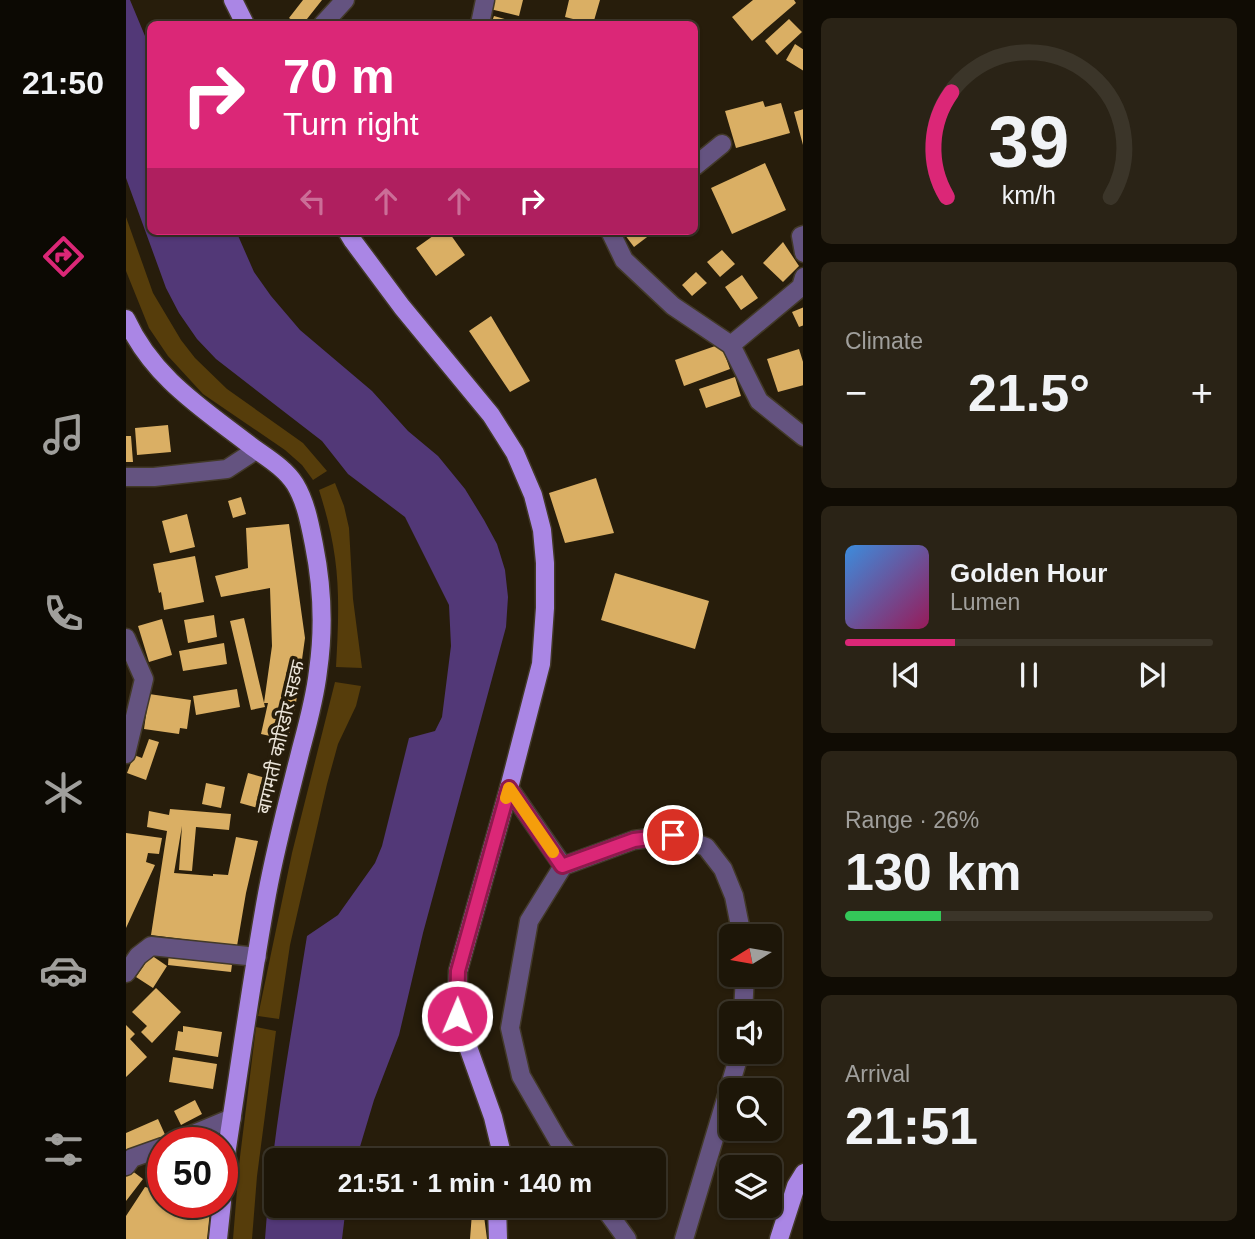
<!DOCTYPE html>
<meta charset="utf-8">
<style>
:root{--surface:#1d1608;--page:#2a2316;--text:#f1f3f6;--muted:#a09f9c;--line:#3b3529;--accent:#db2777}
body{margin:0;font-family:Helvetica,"Noto Sans Devanagari",sans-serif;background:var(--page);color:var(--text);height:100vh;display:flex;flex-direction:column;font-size:26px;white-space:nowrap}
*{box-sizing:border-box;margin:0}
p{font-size:23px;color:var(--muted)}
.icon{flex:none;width:38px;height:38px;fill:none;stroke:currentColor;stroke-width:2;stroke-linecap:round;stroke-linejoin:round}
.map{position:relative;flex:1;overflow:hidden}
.panel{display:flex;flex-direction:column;gap:18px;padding:18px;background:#100c04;width:452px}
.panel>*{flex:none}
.guide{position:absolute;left:21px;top:21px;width:551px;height:214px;border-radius:10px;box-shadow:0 2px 5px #0004,0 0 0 2px var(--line);background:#db2777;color:#fff;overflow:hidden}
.needle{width:46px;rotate:259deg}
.controls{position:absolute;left:593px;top:924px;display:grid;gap:14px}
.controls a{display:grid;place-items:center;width:63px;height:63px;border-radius:10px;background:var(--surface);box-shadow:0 2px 5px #0004,0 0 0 2px var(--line);font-size:35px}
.speed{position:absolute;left:21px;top:1127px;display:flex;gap:14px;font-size:35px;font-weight:700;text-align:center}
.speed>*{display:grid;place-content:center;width:91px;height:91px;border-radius:50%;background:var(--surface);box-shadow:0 2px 5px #0004,0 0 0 2px var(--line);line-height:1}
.speed .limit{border:10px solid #d22;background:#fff;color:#111}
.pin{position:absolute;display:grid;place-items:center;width:60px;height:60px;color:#fff;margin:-30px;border:4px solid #fff;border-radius:50%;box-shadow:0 2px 7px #0007}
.me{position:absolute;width:77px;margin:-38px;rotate:1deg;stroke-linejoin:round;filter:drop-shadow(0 0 5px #0008)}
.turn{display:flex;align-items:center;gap:24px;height:147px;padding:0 21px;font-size:32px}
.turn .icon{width:91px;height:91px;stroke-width:2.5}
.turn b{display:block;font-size:49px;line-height:60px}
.lanes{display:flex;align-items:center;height:66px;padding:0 21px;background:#0003;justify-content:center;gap:35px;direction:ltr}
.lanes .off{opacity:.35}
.big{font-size:52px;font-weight:600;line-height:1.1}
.panel .card{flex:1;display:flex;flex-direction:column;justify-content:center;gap:10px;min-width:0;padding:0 24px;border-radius:10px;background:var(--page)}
.panel .dial{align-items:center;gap:0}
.dial svg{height:182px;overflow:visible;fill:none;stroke:var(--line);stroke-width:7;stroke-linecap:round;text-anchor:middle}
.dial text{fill:var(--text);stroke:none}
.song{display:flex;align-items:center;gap:21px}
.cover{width:84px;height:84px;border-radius:10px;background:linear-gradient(135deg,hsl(210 70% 55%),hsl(330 70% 35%))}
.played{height:7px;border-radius:4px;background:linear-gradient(90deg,var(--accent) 30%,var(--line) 30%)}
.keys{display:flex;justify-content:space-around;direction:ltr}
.heat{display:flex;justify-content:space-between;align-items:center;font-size:38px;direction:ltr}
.charge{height:10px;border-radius:5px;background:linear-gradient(90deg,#34c759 26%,var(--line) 0)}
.trip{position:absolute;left:138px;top:1148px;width:402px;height:70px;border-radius:10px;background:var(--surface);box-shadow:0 2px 5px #0004,0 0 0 2px var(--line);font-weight:600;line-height:70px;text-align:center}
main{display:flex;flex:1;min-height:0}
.tabs{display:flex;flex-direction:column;width:126px;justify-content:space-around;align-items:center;background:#0c0903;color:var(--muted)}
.tabs .icon{width:49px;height:49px}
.tabs .current{color:var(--accent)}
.tabs b{font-size:32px;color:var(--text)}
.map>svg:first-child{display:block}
.green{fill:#563d0b}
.water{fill:#523877}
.building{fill:#daaf64}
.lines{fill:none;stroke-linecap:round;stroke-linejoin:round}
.minor-casing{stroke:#423928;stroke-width:21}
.major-casing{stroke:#423928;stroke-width:21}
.minor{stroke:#645380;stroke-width:18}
.major{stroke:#aa86e5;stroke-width:18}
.route-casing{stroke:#8e194d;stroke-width:18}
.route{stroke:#db2777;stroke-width:12}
.slow{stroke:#f59e0b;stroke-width:12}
.labels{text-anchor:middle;stroke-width:7;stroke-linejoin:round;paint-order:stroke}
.street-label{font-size:19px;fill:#ebe4d9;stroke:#271d0b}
</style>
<main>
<nav class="tabs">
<b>21:50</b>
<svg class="icon current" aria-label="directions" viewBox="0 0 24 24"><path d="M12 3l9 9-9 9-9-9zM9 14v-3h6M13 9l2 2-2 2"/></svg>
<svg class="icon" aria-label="music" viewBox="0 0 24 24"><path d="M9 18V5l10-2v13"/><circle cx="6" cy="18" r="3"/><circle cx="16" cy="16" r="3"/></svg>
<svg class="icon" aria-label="phone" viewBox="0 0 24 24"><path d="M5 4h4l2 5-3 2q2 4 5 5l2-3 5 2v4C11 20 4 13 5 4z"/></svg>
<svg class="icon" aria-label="climate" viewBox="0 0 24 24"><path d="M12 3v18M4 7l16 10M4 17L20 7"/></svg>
<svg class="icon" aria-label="car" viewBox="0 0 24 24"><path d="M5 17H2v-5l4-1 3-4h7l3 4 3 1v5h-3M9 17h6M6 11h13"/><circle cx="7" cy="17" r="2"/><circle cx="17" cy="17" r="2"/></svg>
<svg class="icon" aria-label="filters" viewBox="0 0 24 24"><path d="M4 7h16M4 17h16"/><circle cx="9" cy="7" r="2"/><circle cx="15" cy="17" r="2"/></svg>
</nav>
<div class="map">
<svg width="678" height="1239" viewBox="0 0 678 1239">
<rect width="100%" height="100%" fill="#271d0b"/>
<!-- green -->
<path class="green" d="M0 217 27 293 55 340 69 358 101 389 177 443 201 471 187 480 176 465 159 450 77 394 42 356 23 328 0 271Z
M209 483 218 506 223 528 227 599 236 668 210 667C212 631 214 594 209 558 206 535 200 512 193 490Z
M209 682 235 686 230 706 212 744 201 784 164 945 153 1019 132 1016 166 853Z
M130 1027 150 1031 131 1176 126 1239H107L113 1165Z"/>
<!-- water -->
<path class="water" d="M0 0H4L24 48V231H110L128 272 145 296 174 330 246 391 282 431 312 456 339 489 358 520 371 544 379 570 382 597 380 627 297 933 273 1035 248 1100 230 1160H150V1206H220L216 1239H139C146 1137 165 1037 181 936L212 915 249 863 256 846 283 738 309 731 316 717 325 646 323 605 279 517 222 474 196 441 90 359 71 339 53 313 40 288 0 178Z"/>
<!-- building -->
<path class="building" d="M177 0H196L177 24H172L163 18Z
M366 0H397L393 16 364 9Z
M443 0H474L467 24 439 17Z
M627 0H668L670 3 626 41 606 17Z
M368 16 396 24H365Z
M663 19 676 32 651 55 639 41Z
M669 44 678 50V71L660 60Z
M637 101 639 107 655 103 664 133 610 148 599 111Z
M678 109V145H677L668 112Z
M639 163 660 210 606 234 585 188Z
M314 231H322L339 255 310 276 290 248Z
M496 231H529L508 247Z
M657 242 673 266 657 282 637 263Z
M596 250 609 264 594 277 581 262Z
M570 272 581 283 566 296 556 285Z
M616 275 632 298 615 310 599 287Z
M678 307V325L673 327 666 312Z
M365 316 404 381 384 392 343 331Z
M595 344 604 369 558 386 549 360Z
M673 349 678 365V385L652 392 641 359Z
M609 377 615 396 580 408 573 389Z
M42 425 45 452 11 455 9 428Z
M0 436H5L7 462H0Z
M470 478 488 533 439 543 423 493Z
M115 497 120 514 107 518 102 501Z
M61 514 69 547 44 553 36 521Z
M163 524 179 638 169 710 162 740 135 734 142 703H138L146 646 144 588 95 597 89 576 122 568 120 528Z
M69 556 78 602 38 610 35 592 33 593 27 564Z
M489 573 583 601 569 649 475 620Z
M88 615 91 637 62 643 58 620Z
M118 618 139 707 125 710 104 621Z
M36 619 46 655 23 662 12 626Z
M98 643 101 664 57 671 53 651Z
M111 689 114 707 70 715 67 696Z
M23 694 65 700 61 729 54 728 53 734 18 729Z
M23 739 33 742 20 780 1 773 8 755 16 758Z
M122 773 143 779 135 809 114 803Z
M80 783 99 787 95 808 76 804Z
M44 809 105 814 103 830 70 827 66 871 53 870 56 826 48 873 87 876V874L102 875 110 837 132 841 120 893 111 946 25 935 41 831 21 827 23 811 43 815Z
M0 833 36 838 33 854 22 853 20 862 29 865 0 928Z
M43 950 107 957 105 972 42 965Z
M25 955 41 966 27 988 10 977Z
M30 988 55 1012 26 1043 15 1032 21 1026 6 1012Z
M0 1025 9 1034 4 1039 21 1057 0 1077Z
M57 1026 96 1032 92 1057 49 1050 52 1031 57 1032Z
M47 1057 91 1064 87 1089 43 1082Z
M69 1100 76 1114 55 1125 48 1111Z
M32 1119 41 1139 0 1156V1133Z
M5 1170 17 1179 0 1201V1177Z
M19 1187 37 1191V1202H85L81 1239H0V1216Z
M346 1213 358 1216 361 1239H344Z"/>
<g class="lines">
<defs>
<path id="minor" d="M197 24 219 0
M354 24 359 0
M569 166 596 144
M484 231 498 260 547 306 605 345 633 401 678 437
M678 235 675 236 678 253
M605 345 675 287 678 277
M0 477H28L101 469 130 450
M0 638 18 679 0 754
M383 788 437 866 508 840 547 835 580 847 597 869 608 896 616 936
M437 866 403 921 384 1028 395 1076 433 1142 446 1160
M0 973 12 956 25 946 131 957
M617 1013 619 975
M46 1143 106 1118
M0 1166 6 1158 37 1147
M477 1206 501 1239
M558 1239 614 1052"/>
<path id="major" d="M107 0 119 24
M221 231 227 241 276 307 365 415 389 453 407 495 416 530 419 563V608L415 664 383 788 332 971 331 1016 367 1117 376 1154 375 1160
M0 319C27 378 76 408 125 446 140 457 159 468 169 484 180 502 184 525 188 545 196 585 198 630 192 671 189 698 182 723 175 749 163 797 150 845 141 894 125 982 113 1072 99 1161L96 1195
M371 1206 372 1239
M92 1239 96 1202
M653 1239 670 1186 678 1173"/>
</defs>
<!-- minor casing -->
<use href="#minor" class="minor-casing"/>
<!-- major casing -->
<use href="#major" class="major-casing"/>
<!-- minor -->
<use href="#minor" class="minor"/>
<!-- major -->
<use href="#major" class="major"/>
</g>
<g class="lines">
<defs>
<path id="route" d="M331 1016 332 971 383 788 436 866 508 840 547 835"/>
</defs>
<!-- route casing -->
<use href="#route" class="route-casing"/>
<!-- route -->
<use href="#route" class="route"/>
<!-- slow -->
<path class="slow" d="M380 798 383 788 427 852"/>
</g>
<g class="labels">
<!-- street labels -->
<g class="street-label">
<text transform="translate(154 737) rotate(-77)" y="7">बागमती कोरिडोर सडक</text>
</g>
</g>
</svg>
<div class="controls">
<a><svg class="needle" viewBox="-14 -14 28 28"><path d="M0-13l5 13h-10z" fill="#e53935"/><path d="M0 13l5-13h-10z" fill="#a09f9c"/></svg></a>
<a><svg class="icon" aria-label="sound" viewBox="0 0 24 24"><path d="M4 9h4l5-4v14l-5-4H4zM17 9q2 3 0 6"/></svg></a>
<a><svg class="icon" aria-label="search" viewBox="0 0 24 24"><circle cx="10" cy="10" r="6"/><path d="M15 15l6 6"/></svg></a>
<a><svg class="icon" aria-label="layers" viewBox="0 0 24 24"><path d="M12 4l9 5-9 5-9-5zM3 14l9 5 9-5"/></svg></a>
</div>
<div class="speed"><div class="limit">50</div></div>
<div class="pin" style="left:547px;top:835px;background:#d93025"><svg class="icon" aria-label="arrive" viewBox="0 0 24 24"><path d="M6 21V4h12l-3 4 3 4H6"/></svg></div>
<svg class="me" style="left:331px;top:1016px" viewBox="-20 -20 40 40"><circle r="17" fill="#db2777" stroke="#fff" stroke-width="3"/><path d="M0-11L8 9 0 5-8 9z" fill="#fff"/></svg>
<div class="trip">21:51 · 1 min · 140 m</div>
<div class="guide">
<div class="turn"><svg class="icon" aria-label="right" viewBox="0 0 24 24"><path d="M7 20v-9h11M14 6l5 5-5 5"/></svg><div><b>70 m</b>Turn right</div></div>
<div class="lanes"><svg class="icon off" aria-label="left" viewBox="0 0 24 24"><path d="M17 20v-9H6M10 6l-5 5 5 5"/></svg><svg class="icon off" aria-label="ahead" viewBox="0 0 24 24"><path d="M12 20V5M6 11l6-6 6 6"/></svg><svg class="icon off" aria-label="ahead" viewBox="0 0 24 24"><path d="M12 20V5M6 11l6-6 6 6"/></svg><svg class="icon" aria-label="right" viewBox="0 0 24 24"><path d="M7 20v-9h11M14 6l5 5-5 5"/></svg></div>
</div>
</div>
<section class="panel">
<div class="card dial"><svg viewBox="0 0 100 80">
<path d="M14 69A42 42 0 1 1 86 69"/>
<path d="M14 69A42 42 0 0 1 16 23" stroke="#db2777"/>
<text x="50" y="56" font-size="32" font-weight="700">39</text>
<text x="50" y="72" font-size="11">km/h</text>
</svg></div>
<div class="card"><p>Climate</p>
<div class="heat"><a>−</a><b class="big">21.5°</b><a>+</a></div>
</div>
<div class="card">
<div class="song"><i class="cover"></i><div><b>Golden Hour</b><p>Lumen</p></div></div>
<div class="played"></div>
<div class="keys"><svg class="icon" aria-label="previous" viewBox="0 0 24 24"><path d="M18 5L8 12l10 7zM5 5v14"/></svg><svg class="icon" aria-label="pause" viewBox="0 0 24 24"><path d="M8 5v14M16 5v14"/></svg><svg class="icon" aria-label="next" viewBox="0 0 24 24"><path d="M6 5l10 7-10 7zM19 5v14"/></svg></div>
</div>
<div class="card"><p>Range · 26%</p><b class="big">130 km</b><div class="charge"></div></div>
<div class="card"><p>Arrival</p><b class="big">21:51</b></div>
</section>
</main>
